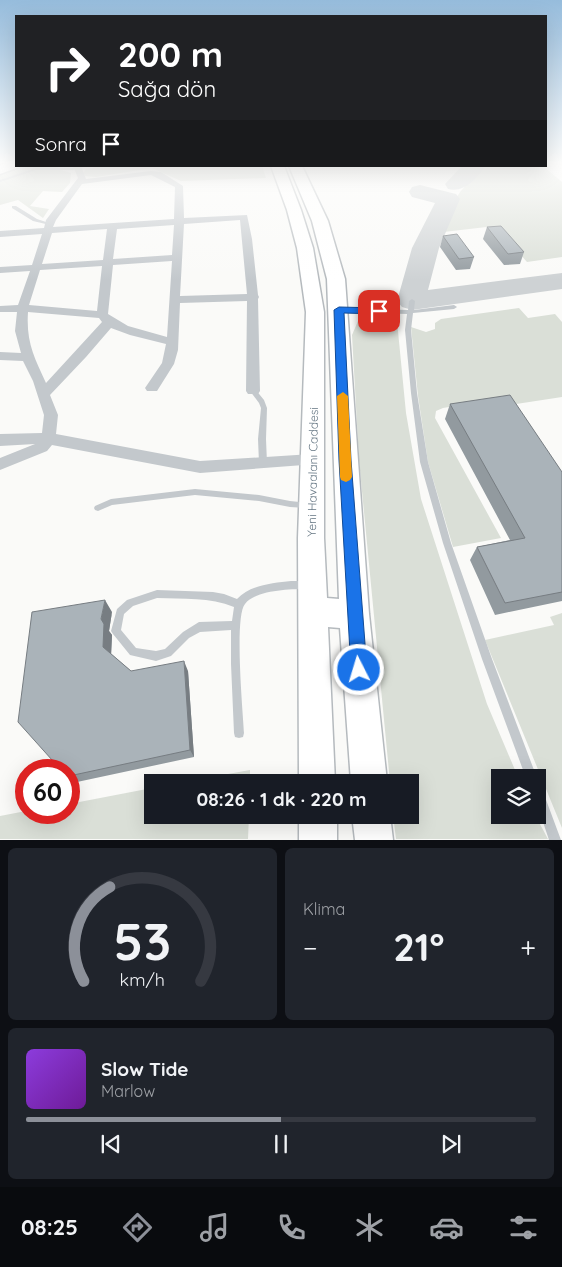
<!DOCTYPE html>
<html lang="tr">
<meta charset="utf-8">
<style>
:root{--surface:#171b24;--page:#20242c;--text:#f1f3f6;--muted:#9ea1a6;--line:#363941;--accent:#8c9099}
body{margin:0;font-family:Quicksand,sans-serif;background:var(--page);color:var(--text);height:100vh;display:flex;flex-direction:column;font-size:19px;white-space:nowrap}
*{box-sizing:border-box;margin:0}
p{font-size:16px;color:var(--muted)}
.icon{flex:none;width:28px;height:28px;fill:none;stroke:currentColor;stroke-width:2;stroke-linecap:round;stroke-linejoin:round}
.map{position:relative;height:840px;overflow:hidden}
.sheet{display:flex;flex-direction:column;gap:8px;padding:8px;background:#0d0f14;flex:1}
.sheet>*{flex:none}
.guide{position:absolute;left:15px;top:15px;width:532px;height:152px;border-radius:0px;box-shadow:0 5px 20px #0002;background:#202124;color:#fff;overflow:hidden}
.controls{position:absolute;left:491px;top:769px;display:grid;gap:10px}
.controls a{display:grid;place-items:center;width:55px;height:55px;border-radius:0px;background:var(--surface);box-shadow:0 5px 20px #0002;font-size:25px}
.speed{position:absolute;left:15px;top:759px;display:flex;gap:10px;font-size:25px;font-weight:700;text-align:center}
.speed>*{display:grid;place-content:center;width:65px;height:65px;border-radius:50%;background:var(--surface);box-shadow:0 5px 20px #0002;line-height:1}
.speed .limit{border:8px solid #d22;background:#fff;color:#111}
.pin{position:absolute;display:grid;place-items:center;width:42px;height:42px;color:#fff;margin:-21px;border-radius:10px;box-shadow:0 2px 8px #0006}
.me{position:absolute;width:55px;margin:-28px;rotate:355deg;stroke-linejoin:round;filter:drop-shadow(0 0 4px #0008)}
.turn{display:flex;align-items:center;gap:18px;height:105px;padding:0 20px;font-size:22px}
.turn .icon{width:65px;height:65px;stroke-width:2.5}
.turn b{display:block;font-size:35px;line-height:42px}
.then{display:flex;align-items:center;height:48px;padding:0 20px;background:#0003;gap:10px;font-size:19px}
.big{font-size:38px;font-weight:800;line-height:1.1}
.sheet .widget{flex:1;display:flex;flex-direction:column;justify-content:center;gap:8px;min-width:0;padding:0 18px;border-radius:8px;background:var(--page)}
.sheet .dial{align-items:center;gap:0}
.dial svg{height:130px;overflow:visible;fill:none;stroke:var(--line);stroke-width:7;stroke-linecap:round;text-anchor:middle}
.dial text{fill:var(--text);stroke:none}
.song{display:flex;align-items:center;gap:15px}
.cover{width:60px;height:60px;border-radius:8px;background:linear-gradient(135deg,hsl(270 70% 55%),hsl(280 70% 35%))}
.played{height:5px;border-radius:2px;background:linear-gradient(90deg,var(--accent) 50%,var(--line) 50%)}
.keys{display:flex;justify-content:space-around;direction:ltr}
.heat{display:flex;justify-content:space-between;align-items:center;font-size:28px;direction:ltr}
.sheet .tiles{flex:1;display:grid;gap:8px;grid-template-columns:1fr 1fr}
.widget:last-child{grid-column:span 2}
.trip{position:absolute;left:144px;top:774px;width:275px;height:50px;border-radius:0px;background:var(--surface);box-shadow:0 5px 20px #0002;font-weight:800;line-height:50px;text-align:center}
.tabs{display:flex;height:80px;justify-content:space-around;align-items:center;background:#090b0e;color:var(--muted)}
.tabs .icon{width:35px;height:35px}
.tabs .on{color:var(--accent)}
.tabs b{font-size:22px;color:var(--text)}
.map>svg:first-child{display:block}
.green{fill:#dadfd7}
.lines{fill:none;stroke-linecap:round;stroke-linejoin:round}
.taxiway{fill:#ced2d4;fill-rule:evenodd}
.primary-casing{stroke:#b5babe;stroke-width:3}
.highway-casing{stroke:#b4b9bd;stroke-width:3}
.lane{fill:#c3c8cc;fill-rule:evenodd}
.street{fill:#c3c8cc;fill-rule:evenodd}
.primary{fill:#fff;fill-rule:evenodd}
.highway{fill:#fff;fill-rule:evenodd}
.wall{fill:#929a9f}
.shaded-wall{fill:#777d82}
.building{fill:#aab3b9;stroke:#777d82}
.route{fill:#1a73e8;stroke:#114b97}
.slow{fill:#f59e0b}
.labels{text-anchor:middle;stroke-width:5;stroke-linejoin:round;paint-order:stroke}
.street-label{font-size:12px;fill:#657683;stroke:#fff}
</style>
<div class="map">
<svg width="562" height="840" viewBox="0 0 562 840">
<rect width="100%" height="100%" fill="#fafaf8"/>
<!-- green -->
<path class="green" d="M22 166H56L61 170 71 173 70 183 62 192 43 191 30 206 49 209 43 218 18 200 0 205V175Z
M101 166H262L266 178 181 181 152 168 96 177 85 176 83 173 86 169Z
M483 166H543L562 182V257L527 262 495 226 435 233 460 192Z
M519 308 528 318 555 314 562 322V397L503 406 497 399 443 408 436 411 435 418 501 538 453 547 428 462 418 396 411 327 426 332 435 329V323L441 319Z
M361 314C374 314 388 311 397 321L406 413 421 499 487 704 518 777 500 778V815H535L548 839H396L393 815H410V782H390L359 460 352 335Z
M562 613V828L485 640 554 625 550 617Z
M250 770V782H184Z
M152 788V815H249L248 839H0V816L26 811 69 812V804Z"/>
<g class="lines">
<!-- taxiway -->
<path class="taxiway" d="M462 166H485C477 179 464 193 448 189L445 184Z
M420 185 456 194 460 199 439 248 428 290 562 273V289L412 310 402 307 397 301 412 248 435 203 412 197 409 192 412 187Z"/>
<defs>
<path id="primary" d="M271 166H284L301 210 313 248 324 312V538L327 598 339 599 327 279 312 221 289 166H302L328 221 345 279 369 614 387 782H351L340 628 328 627 335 782H299L298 538 306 312 297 248 287 210Z
M299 815H337V840H299Z
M352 815H390L393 840H355Z"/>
<path id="highway" d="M8 162H16V166H22L0 174V165Z"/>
</defs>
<!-- primary casing -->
<use href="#primary" class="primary-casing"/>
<!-- highway casing -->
<use href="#highway" class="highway-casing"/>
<!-- lane -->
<path class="lane" d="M80 166H89L72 170H36L0 182V180L36 168H72Z
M12 206H16L37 219 52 224 50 225 33 221 12 208Z
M412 299 415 301 414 310 454 305 457 307 454 309 413 313 411 330 417 393 428 462 451 543 492 659 537 778H526L482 659 443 543 420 462 411 393 405 330 407 314 340 312 337 310 340 308 408 310 409 301Z
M251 389H255L264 400 267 408 266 439 267 463 266 465 263 466 260 465 259 463 258 439 261 408 259 403 250 391Z
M195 489 259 495 290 501 309 503 310 505 309 507 306 508 290 507 259 501 195 495 112 505 98 511 95 510 94 508 95 506 111 499Z
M291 581H307L310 582 311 585 310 588 307 589C291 589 255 590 245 604 234 617 243 712 244 733L243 737 239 738 235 737 234 733 231 664V630L200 632 189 638 171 656 156 661 130 655 113 634 111 631 117 609 127 600 157 590 213 592 224 594 237 599C250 585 273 583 291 581ZM157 598C183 599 210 597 234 607L232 621 199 622 183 632 165 649 156 651 136 648 121 630 124 614 133 606Z
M538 787 542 789 561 840H549L538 807Z"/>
<!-- street -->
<path class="street" d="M73 166H81L86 179 151 171 161 172 183 186 184 218 247 215 252 239 258 295 259 297 258 299 260 391 258 394H248L246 391 247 301 180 303 178 350 174 364 157 391H147L145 388 162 363 166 344 130 335 111 328 86 357 50 395 58 415 56 434 200 461 312 454 317 456 319 460 317 464 200 473 52 445 47 451 0 470V458L35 444 0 446V434L42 433 44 415 33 381 23 361 0 360V352L21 353 15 331 17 312H0V306L18 305 30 271 0 273V267L32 265 42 234 0 237V231L44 228 46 220 78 178ZM151 175 175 187 174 219 53 227 56 220 82 184ZM240 220 247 294 180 296 184 224ZM174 225 172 255 113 259 117 229ZM107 229 103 260 42 264 52 233ZM172 261 167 337 128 326 108 314 113 265ZM102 266 97 311 29 305 40 270ZM28 312 99 318 102 322 46 383C34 357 26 342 28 312Z"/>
<!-- primary -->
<use href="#primary" class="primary"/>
<!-- highway -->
<use href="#highway" class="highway"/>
</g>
<!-- wall -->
<path class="wall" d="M487 227 524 252 520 264 504 265 483 239Z
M443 236 474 257 470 269 456 270 440 247Z
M450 404 562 472V601L495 615 470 560 477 547 510 540 445 419Z
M112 612 109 631 112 635 111 654 131 671H188L194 757 77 782 69 777V770Z"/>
<!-- shaded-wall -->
<path class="shaded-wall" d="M105 600 112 612 109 631 112 635 111 657 103 647 101 619Z
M184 661 188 671 194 757 190 750Z"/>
<!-- building -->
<path class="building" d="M501 226 524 252 508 254 487 227Z
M457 234 474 257 459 259 443 236Z
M510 395 562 472V592L505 603 477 547 525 538 450 404Z
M105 600 101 619 104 624 103 647 131 671 184 661 190 750 69 776V770H61L18 722 32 612Z"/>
<!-- sky -->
<linearGradient id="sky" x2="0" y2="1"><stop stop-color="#96bcdc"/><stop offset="0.58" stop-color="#fdfdfc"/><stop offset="1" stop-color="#fdfdfc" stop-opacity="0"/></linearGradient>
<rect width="562" height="280" fill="url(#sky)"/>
<!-- route -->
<path class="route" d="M339 307 379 308 384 311 379 314 344 313 351 460 367 670 365 676 359 678 354 676 351 670 339 460 334 310Z"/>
<!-- slow -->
<path class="slow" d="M343 392 348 396 352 477 350 480 346 482 341 480 340 477 337 396Z"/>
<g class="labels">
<!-- street labels -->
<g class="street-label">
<text transform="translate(313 472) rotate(-89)" y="4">Yeni Havaalanı Caddesi</text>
</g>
</g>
</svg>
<div class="controls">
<a><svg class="icon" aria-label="layers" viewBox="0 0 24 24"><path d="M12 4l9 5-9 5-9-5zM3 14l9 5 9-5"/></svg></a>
</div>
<div class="speed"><div class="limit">60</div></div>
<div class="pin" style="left:379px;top:311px;background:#d93025"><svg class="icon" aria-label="arrive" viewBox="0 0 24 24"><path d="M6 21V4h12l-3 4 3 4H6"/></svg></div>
<svg class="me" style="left:359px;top:670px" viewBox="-20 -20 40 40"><circle r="17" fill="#1a73e8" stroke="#fff" stroke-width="3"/><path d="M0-11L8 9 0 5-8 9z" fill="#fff"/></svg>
<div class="trip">08:26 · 1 dk · 220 m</div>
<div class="guide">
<div class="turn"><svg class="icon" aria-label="right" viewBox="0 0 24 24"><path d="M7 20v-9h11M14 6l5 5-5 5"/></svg><div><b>200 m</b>Sağa dön</div></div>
<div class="then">Sonra<svg class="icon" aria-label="arrive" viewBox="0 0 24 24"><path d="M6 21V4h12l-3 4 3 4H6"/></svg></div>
</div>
</div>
<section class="sheet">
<div class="tiles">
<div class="widget dial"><svg viewBox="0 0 100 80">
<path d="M14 69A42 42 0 1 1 86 69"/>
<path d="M14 69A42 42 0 0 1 30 11" stroke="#8c9099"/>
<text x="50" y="56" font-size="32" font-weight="700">53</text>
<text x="50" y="72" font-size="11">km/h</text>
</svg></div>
<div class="widget"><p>Klima</p>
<div class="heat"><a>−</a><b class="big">21°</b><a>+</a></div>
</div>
<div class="widget">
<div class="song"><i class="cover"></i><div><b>Slow Tide</b><p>Marlow</p></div></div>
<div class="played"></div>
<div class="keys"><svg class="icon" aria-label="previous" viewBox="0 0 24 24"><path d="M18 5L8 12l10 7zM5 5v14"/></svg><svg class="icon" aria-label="pause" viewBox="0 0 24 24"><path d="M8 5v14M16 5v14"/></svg><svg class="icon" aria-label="next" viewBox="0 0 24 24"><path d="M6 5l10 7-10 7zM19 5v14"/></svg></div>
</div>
</div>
</section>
<nav class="tabs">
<b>08:25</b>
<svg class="icon on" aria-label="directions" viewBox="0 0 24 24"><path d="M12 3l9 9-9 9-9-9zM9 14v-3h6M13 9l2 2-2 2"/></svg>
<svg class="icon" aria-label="music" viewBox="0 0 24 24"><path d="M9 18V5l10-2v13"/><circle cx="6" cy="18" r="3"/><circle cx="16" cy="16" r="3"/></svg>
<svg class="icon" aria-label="phone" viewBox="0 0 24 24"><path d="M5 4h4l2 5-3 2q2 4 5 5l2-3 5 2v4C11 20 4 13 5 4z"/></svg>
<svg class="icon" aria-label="climate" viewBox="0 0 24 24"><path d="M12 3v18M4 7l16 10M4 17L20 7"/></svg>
<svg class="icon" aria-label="car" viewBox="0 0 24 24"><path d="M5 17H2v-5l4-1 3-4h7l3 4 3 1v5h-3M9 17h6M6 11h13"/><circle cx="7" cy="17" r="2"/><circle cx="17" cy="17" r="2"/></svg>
<svg class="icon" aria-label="filters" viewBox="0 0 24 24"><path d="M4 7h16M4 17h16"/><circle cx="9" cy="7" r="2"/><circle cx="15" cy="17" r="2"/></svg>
</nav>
